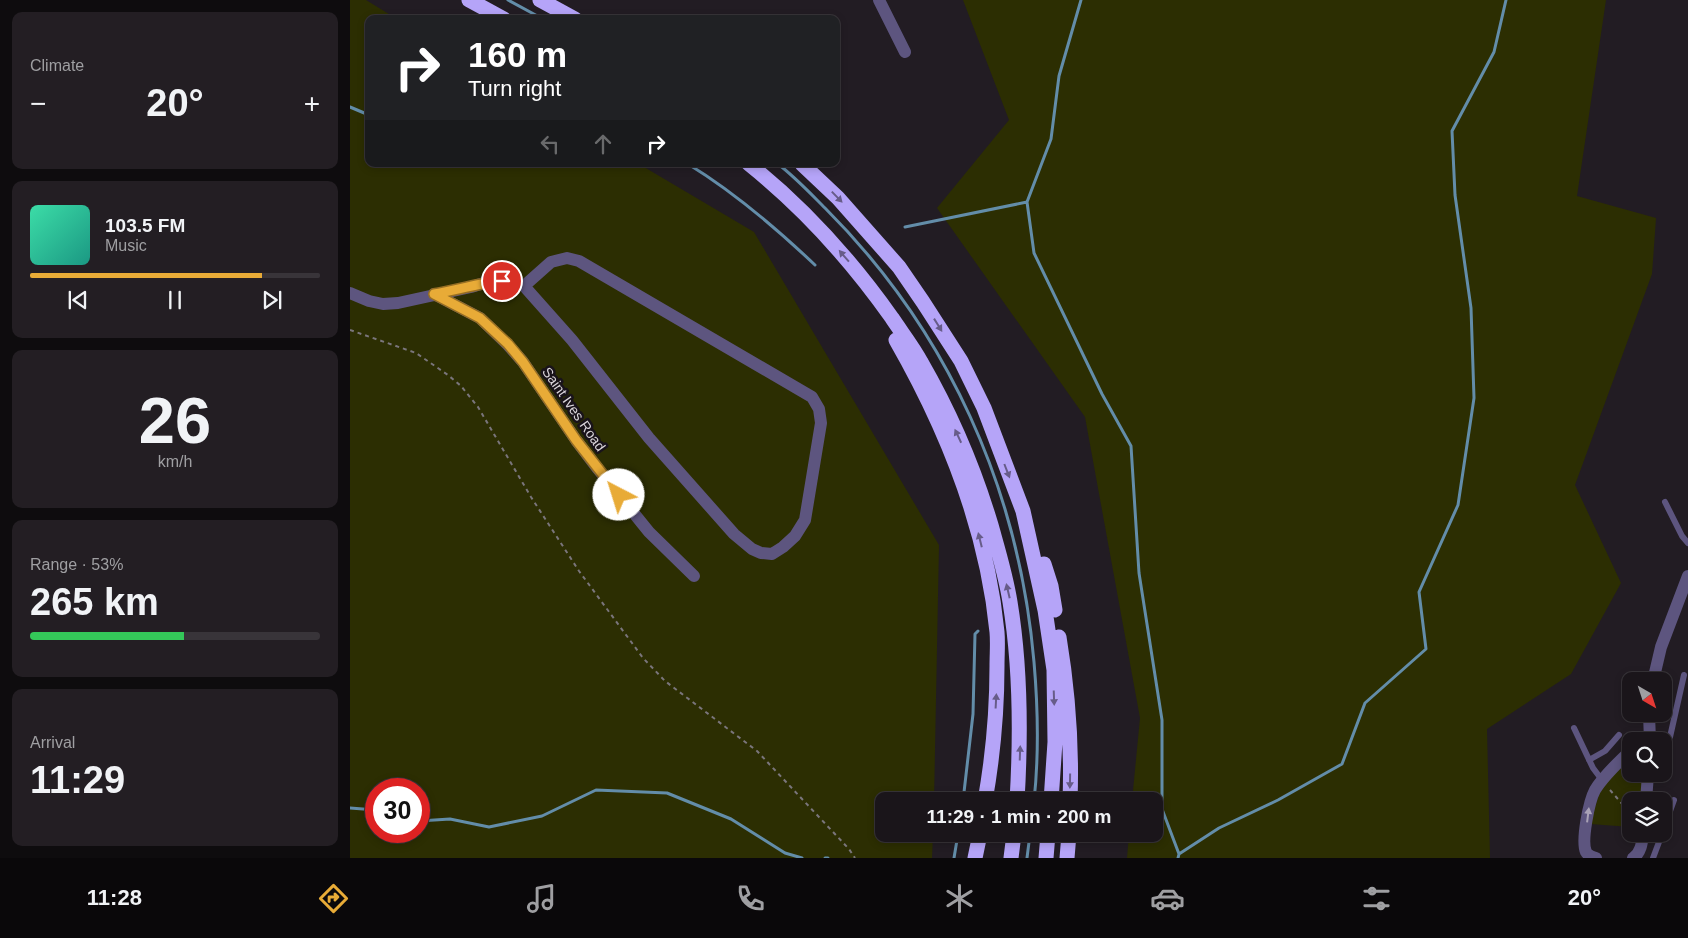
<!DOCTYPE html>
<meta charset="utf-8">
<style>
:root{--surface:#1a151a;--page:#231e23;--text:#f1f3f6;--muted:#9f9fa2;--line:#383439;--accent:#e8ab37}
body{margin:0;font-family:Arial,sans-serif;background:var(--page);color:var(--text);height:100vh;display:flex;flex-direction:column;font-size:19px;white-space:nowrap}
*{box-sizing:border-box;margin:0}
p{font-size:16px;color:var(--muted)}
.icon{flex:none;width:28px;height:28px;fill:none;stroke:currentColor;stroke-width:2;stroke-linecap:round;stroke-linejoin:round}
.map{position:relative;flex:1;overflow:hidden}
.side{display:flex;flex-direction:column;gap:12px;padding:12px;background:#0e0c0e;width:350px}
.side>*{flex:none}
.banner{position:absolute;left:15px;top:15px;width:475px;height:152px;border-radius:10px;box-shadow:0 2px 8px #0003,0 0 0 1px var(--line);background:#202124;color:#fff;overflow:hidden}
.needle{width:32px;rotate:141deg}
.controls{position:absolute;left:1272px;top:672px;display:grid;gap:10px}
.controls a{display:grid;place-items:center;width:50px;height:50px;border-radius:10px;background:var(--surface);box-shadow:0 2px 8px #0003,0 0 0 1px var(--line);font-size:25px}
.speed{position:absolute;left:15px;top:778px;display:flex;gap:10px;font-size:25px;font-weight:700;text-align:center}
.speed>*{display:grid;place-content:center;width:65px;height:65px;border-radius:50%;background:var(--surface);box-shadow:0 2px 8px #0003,0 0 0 1px var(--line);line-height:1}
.speed .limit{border:8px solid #d22;background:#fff;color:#111}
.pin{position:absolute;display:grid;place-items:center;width:42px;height:42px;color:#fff;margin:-21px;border:2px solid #fff;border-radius:50%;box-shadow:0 1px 5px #0007}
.me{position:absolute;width:55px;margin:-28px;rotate:320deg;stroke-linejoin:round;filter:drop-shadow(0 0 4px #0008)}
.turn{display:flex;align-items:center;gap:18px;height:105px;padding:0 20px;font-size:22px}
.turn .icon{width:65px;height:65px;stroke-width:2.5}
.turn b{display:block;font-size:35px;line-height:42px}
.lanes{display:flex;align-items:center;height:48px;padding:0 20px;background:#0003;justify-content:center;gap:25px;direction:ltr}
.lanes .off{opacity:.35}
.big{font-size:38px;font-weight:700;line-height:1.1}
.side .card{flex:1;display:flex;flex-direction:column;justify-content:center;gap:8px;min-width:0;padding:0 18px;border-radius:10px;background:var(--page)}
.side .dial{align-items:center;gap:0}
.dial b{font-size:65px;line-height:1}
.song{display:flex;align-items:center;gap:15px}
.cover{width:60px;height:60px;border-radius:8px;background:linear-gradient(135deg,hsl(160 70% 55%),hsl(170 70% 35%))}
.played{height:5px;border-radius:2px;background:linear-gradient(90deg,var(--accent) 80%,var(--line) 80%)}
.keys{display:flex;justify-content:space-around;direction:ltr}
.heat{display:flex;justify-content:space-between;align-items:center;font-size:28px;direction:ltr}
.charge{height:8px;border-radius:4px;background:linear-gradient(90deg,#34c759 53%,var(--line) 0)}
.trip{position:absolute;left:525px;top:792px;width:288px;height:50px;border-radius:10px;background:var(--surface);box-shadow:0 2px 8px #0003,0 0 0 1px var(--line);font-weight:700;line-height:50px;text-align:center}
.menu{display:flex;height:80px;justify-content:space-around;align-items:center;background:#0a080a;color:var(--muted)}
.menu .icon{width:35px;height:35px}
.menu .on{color:var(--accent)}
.menu b{font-size:22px;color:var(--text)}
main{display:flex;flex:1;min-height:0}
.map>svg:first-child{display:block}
.green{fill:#2c2e02;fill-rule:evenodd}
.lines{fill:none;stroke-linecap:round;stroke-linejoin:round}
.stream{stroke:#638da9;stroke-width:3}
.path{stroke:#7a757b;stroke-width:2;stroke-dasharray:4 4;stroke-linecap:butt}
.service{stroke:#5d557f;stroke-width:6}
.minor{stroke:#5d557f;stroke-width:12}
.motorway{stroke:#b5a4f8;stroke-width:15}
.oneway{fill:#675c89}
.oneway2{fill:#a9a2b6}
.route-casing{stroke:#976f24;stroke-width:12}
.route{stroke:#e8ab37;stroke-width:9}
.labels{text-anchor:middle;stroke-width:5;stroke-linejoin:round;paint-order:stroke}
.street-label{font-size:14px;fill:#dbd6db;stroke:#19131a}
</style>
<main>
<section class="side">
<div class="card"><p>Climate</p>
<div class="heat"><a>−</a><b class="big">20°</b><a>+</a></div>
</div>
<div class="card">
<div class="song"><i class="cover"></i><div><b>103.5 FM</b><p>Music</p></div></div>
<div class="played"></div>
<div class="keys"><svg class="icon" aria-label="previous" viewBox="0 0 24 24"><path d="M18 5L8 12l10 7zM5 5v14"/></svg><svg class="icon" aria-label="pause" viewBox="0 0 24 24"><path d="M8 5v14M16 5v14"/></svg><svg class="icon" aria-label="next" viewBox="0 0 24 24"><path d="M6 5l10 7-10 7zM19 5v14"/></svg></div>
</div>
<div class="card dial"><b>26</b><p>km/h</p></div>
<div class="card"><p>Range · 53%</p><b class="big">265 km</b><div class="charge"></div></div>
<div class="card"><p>Arrival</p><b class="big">11:29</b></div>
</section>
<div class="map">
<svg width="1338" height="858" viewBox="0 0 1338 858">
<rect width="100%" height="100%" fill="#221c23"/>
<!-- green -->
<path class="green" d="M0 0H16L47 19H19V164H289L404 232 589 545 584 801H534V834H583L582 858H0ZM26 789H69V831H26Z
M613 0H1256L1227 196 1306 218 1302 274 1225 485 1271 583 1221 674 1137 729 1140 858H777L779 834H804V801H782L790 718 735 417 587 208 659 120Z
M1281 758V774H1294L1292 801H1281V827L1240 824 1252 785Z"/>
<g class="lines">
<!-- stream -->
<path class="stream" d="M158 0 193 19
M731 0 709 76 701 139 677 202 684 253 752 394 781 446 789 573 812 720V809L829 854 828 858
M0 107 19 115
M338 164C384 192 426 228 465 265
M428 164C445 177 460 193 475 208 598 331 669 489 684 662 688 708 689 755 684 801
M555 227 677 202
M613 801 623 714 625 634 628 631
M0 808 26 810
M69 821 100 819 139 827 192 816 246 790 317 793 381 819 435 853 452 858
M829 854 869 828 928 800 992 764 1015 703 1076 649 1069 592 1108 505 1124 398 1121 308 1105 195 1102 131 1144 52 1156 0
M475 858H478
M604 858 608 834
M677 858 680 834"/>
<!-- path -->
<path class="path" d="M0 330 66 353 98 375 111 386 128 407 181 497 229 571 293 658 315 681 407 751 499 849 505 858
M1260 790 1281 814"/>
<!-- service -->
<path class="service" d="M1315 502 1332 536 1338 543
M1224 728 1243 768 1252 780
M1300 739 1317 740 1320 737 1334 675
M1239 760 1255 751 1269 735
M1314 828 1324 800
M1303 858 1312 834"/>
<!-- minor -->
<path class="minor" d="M529 0 555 52
M0 293 19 301 33 304 48 303 121 287 134 283 152 281 174 286 222 340 299 438 384 534 402 549 411 553 422 554 433 547 445 536 455 520 471 423 469 409 462 397 229 261 217 258 201 262 174 286
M84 294 130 318 158 345 173 362 226 440 248 469 299 532 344 576
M1303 681 1311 647 1338 576
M1299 714 1300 741
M1296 801 1298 774
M1246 858C1242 857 1238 855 1236 852 1231 841 1239 801 1245 790 1254 775 1269 762 1281 750
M1283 858C1291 853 1292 843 1293 834"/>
<!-- motorway -->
<path class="motorway" d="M119 0 154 19
M190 0 225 19
M399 164C454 208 501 260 542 318 552 333 563 347 571 362 601 414 624 468 641 525 648 550 656 576 660 602 671 669 671 734 667 801
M452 164 488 198 549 267 573 302 611 361 634 408 673 511 695 610 704 670 705 742 701 801
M546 340C597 429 637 529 647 632 648 643 647 654 647 666 647 711 643 756 635 801
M694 564 701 586 705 610
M709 637C718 691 722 747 720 801
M625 858 630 834
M661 858 664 834
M696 858 698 834
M717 858 719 834"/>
</g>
<!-- one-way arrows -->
<defs><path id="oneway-solid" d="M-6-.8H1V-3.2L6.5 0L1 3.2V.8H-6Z" transform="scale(1.25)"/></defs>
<g class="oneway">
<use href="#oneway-solid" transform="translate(487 197) rotate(46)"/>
<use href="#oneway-solid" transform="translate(494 256) rotate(-131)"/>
<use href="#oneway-solid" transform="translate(588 325) rotate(58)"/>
<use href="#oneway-solid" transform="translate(608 436) rotate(-115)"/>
<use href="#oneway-solid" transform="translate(657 471) rotate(69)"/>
<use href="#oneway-solid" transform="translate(630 540) rotate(-104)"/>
<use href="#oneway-solid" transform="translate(658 591) rotate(-103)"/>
<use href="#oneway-solid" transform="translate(704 698) rotate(88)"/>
<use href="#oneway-solid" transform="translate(646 701) rotate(-87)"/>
<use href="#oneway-solid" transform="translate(670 753) rotate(-88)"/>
<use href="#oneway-solid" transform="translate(720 781) rotate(91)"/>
</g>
<use class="oneway2" href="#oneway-solid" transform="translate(1238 815) rotate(-83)"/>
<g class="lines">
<defs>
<path id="route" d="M152 281C129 283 107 290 84 294L130 318 158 344 173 362 226 440 269 495"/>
</defs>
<!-- route casing -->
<use href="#route" class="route-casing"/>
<!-- route -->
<use href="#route" class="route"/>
</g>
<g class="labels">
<!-- street labels -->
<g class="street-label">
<text transform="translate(224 409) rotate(55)" y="5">Saint Ives Road</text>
</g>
</g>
</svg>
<div class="controls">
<a><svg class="needle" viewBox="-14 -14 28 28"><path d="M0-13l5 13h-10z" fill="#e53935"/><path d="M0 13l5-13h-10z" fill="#9f9fa2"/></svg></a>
<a><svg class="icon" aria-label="search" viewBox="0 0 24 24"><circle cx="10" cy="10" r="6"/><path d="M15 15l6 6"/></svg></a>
<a><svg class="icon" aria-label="layers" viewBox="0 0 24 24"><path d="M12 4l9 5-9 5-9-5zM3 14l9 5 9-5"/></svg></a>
</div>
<div class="speed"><div class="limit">30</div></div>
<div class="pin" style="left:152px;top:281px;background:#d93025"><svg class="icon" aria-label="arrive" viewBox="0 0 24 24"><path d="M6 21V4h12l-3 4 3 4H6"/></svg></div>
<svg class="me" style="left:269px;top:495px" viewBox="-20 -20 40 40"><circle r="19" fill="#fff"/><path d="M0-13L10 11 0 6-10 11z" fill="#e8ab37"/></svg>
<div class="trip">11:29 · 1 min · 200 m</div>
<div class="banner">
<div class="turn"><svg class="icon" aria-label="right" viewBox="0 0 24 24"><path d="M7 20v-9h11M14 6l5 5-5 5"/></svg><div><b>160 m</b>Turn right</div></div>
<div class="lanes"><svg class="icon off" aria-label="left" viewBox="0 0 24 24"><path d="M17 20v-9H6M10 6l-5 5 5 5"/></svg><svg class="icon off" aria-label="ahead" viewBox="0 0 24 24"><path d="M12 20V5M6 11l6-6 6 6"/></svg><svg class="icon" aria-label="right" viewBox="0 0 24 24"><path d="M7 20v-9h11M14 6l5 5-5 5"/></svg></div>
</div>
</div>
</main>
<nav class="menu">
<b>11:28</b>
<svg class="icon on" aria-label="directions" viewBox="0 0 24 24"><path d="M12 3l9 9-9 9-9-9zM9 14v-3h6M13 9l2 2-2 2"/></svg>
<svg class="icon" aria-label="music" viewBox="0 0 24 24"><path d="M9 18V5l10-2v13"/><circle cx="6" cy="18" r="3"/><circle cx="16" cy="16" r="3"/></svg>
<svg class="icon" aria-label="phone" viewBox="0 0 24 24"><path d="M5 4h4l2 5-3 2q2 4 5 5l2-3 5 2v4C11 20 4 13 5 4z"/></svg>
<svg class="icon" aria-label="climate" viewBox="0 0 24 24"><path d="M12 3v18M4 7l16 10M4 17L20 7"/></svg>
<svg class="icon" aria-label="car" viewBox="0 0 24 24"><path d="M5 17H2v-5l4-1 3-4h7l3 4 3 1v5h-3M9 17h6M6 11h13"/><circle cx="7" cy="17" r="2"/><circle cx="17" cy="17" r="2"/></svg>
<svg class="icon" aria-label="filters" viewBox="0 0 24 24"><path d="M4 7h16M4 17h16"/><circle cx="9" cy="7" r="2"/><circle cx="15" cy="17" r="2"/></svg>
<b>20°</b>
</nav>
